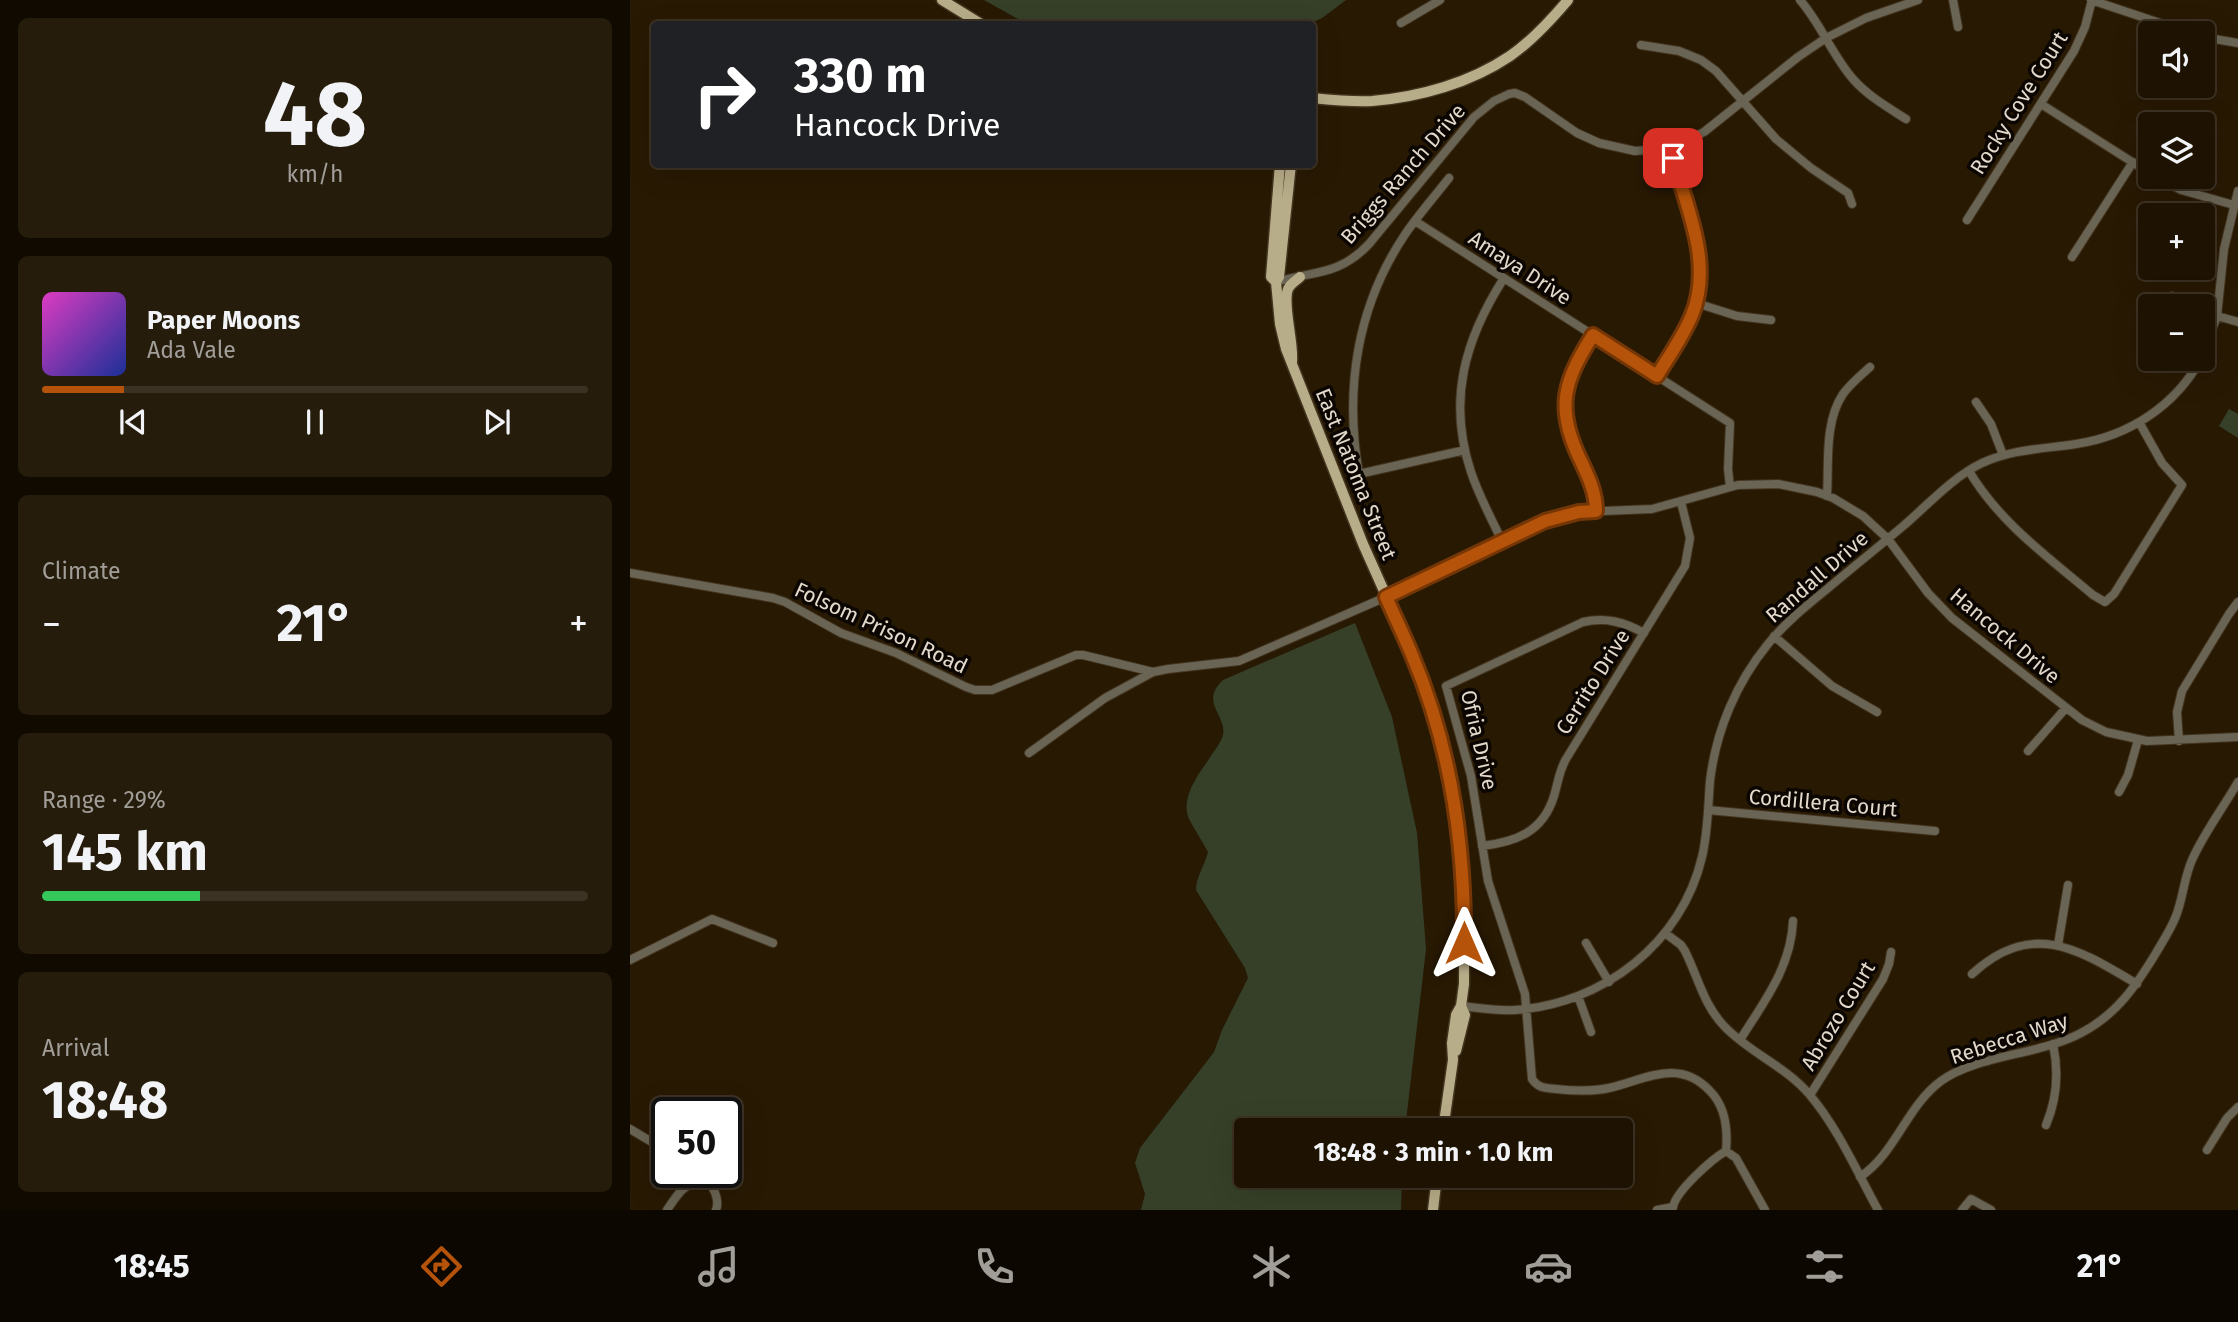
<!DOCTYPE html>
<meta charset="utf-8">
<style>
:root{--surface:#1e1302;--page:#261c0c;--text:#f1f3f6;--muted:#a19e99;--line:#3c3224;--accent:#b45309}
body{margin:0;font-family:"Fira Sans",sans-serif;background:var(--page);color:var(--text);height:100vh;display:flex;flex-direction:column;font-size:26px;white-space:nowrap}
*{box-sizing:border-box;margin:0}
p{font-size:23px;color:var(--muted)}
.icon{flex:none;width:38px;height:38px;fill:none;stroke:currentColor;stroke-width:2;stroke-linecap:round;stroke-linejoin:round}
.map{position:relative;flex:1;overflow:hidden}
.details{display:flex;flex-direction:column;gap:18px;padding:18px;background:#100a01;width:630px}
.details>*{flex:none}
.top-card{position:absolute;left:21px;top:21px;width:665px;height:147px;border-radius:7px;box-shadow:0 7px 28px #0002,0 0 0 2px var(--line);background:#202124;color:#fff;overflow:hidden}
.tools{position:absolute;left:1508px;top:21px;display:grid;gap:14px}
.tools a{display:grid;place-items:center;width:77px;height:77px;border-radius:7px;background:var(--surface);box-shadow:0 7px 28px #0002,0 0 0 2px var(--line);font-size:35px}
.speed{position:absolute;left:21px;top:1097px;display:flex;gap:14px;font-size:35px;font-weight:700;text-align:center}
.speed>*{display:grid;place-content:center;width:91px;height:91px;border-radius:50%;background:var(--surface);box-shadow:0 7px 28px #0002,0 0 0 2px var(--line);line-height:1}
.speed .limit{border:4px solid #111;border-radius:10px;background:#fff;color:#111}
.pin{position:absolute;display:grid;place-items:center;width:60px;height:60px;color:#fff;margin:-30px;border-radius:14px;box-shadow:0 4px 10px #0006}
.me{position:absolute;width:77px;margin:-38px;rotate:0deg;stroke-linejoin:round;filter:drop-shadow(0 0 5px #0008)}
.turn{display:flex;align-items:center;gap:24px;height:147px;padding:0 28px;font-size:32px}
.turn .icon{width:91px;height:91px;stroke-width:2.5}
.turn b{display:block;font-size:49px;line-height:60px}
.big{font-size:52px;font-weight:700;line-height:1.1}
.details .card{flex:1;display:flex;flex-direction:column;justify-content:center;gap:10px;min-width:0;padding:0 24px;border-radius:10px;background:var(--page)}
.details .dial{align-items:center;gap:0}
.dial b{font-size:91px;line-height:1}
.song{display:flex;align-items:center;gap:21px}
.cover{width:84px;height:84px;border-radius:10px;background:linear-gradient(135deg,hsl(310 70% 55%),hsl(230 70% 35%))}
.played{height:7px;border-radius:4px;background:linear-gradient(90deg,var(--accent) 15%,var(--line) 15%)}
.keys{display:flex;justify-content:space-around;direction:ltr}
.heat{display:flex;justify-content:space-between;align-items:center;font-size:38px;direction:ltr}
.charge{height:10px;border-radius:5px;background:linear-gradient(90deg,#34c759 29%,var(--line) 0)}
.trip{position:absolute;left:604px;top:1118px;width:399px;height:70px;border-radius:7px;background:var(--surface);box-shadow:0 7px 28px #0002,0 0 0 2px var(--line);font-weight:700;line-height:70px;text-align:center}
.tabs{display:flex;height:112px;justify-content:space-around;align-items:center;background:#0c0801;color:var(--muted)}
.tabs .icon{width:49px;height:49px}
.tabs .on{color:var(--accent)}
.tabs b{font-size:32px;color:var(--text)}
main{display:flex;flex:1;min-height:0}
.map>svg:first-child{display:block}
.green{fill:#364028}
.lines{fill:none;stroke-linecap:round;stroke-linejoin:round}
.minor-casing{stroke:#42341f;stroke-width:10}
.major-casing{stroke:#42341f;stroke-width:13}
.minor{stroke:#696453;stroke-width:8}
.major{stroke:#b8ad89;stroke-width:10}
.route-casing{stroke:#753606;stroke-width:18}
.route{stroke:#b45309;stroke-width:12}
.labels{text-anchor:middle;stroke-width:7;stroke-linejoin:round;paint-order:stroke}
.street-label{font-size:21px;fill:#e3d9cc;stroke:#0b0601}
</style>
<main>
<section class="details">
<div class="card dial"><b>48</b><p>km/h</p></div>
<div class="card">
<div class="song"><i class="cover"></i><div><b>Paper Moons</b><p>Ada Vale</p></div></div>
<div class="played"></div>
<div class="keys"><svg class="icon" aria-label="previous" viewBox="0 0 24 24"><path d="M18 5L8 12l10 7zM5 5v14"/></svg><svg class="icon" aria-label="pause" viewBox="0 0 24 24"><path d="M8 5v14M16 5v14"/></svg><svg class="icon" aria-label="next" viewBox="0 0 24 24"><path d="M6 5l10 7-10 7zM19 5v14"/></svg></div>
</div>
<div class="card"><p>Climate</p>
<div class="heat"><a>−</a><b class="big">21°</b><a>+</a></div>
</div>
<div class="card"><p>Range · 29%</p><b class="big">145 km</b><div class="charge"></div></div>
<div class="card"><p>Arrival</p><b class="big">18:48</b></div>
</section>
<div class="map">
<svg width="1608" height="1210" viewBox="0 0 1608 1210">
<rect width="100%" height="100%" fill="#281903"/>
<!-- green -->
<path class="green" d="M354 0H716L692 18 679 24H397Z
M1599 409 1608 414V438L1589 426Z
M725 623 762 717 787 833 796 949 775 1130H616V1176H772L771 1210H511L515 1194 505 1163 510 1148 584 1052 592 1030 618 978 615 968 566 890C566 877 575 865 578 852 572 841 565 830 559 819 550 798 568 775 579 759 583 752 591 743 593 735 597 715 569 703 593 680Z"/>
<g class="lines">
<defs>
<path id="minor" d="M1170 0C1191 24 1202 55 1223 79 1238 96 1257 107 1276 119
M1323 0 1328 27
M1461 0 1560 33
M771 23 810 0
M1573 37 1608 43
M1011 45 1049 51 1071 60 1086 71 1146 139 1181 168 1218 193 1222 204
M1411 104 1521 174
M1526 177 1551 190 1604 205
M819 178C805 196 789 214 776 233 727 305 714 389 729 474L835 450
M1337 220 1444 51 1455 27 1462 0
M785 221 1100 423 1098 469 1100 487
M1442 257 1503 162
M646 282C683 271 709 276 739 244L844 117 864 101 879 94 885 93 895 97 947 133 969 143 1005 151 1040 148 1074 132 1168 57 1196 38 1236 18 1288 0
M1542 296 1557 306
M1066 303 1107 316 1141 320
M1573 312 1608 322
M963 335C935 380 926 409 950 459 958 476 966 491 966 511
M1573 354 1587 316 1594 249 1608 191
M1027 376C1039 356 1053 337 1062 315 1084 261 1055 201 1040 148
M1346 402 1361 424 1373 455
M1339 471C1369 522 1418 557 1463 595L1475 602 1484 594 1552 485 1532 463 1509 422
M1197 496C1199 464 1194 422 1213 394 1220 384 1230 376 1240 367
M872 541C861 518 849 496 841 472 817 400 835 339 874 278
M0 573 143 598 155 602 211 633 266 653 336 687 345 690H362L446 655H453L523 672 538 669 609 661 756 597 915 521 949 512 1022 509 1108 485 1148 484 1187 492 1203 498 1233 516 1258 539 1298 593 1322 618 1452 720 1476 732 1517 741 1608 737
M1014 633C994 622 976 617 953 622L816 686 841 776 858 881 895 994 902 1079C908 1088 915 1088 926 1089 944 1091 961 1092 979 1088 1015 1080 1048 1057 1080 1091 1096 1107 1098 1129 1096 1151 1082 1159 1046 1191 1043 1207
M1144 636 1202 686 1247 712
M1549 741 1547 712 1552 691 1599 614 1608 602
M1398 751 1435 709
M399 753 475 698 523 672
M1489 792 1498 775 1508 740
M1078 810 1305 831
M852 846C886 842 913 832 924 796 928 783 929 771 936 759L1055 566 1060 538 1051 502
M1035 933 1051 945 1055 951C1068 977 1074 1006 1095 1027 1120 1053 1155 1066 1179 1094 1208 1128 1227 1172 1248 1210
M956 943 979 982
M1428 945 1438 885
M0 960 82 919 143 943
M1342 974C1402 919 1448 949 1507 984
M948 996 961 1032
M831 1006C849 1008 868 1011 885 1010 973 1004 1052 943 1072 857 1078 832 1078 806 1080 781 1086 731 1106 683 1138 644 1155 623 1176 606 1197 589 1222 568 1247 548 1272 527 1297 506 1321 478 1352 463 1383 449 1413 449 1446 444 1499 436 1545 406 1571 359
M1110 1040C1133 1003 1161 968 1163 921
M1180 1095 1253 979 1259 964 1261 952
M1416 1125C1427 1099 1429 1072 1423 1044
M0 1129 37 1151
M1577 1150 1597 1118 1608 1107
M1096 1151 1106 1158 1135 1210
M71 1172C80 1182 91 1197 86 1210
M1230 1177C1266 1153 1276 1107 1311 1081 1347 1055 1410 1055 1451 1033 1486 1015 1506 986 1526 953 1533 941 1541 929 1546 916 1553 898 1554 878 1562 860 1574 833 1593 808 1608 782
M37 1210C50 1190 53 1186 76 1177
M1027 1210 1043 1207
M1332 1210 1341 1199 1361 1210"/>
<path id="major" d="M312 0 351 24
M682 98C702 100 722 102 742 101 790 97 840 83 880 56 902 41 921 20 938 0
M650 164 641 277 646 282 650 324 656 349 733 544 783 656 806 721 822 788 832 856 834 890V984L831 1006 826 1015 822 1043 823 1060 813 1130
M646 282 649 277 661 164
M662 362C664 342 652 304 658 289 661 283 666 281 670 277
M826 1051 835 1015 831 1006
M803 1210 807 1176"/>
</defs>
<!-- minor casing -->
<use href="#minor" class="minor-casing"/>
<!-- major casing -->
<use href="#major" class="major-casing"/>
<!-- minor -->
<use href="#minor" class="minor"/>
<!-- major -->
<use href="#major" class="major"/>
</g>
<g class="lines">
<defs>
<path id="route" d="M834 943C835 844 821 747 782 655 774 636 765 617 756 597L915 521 949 512 966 511C966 492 958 476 950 459 925 407 934 381 963 335L1027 376C1039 356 1053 337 1062 315 1083 263 1057 209 1043 158"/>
</defs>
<!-- route casing -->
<use href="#route" class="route-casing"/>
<!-- route -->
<use href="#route" class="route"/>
</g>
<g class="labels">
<!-- street labels -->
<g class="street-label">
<text transform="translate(1389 103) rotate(-58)" y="7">Rocky Cove Court</text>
<text transform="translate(773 174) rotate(-49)" y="7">Briggs Ranch Drive</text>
<text transform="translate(890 268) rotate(33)" y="7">Amaya Drive</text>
<text transform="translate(726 474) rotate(68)" y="7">East Natoma Street</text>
<text transform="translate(1187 577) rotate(-41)" y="7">Randall Drive</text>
<text transform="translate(251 628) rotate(25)" y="7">Folsom Prison Road</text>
<text transform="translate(1375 636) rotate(40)" y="7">Hancock Drive</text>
<text transform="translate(963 682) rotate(-58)" y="7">Cerrito Drive</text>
<text transform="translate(849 740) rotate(77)" y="7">Ofria Drive</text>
<text transform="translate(1193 803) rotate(5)" y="7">Cordillera Court</text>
<text transform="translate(1208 1016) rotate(-59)" y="7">Abrozo Court</text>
<text transform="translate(1379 1039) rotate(-18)" y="7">Rebecca Way</text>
</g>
</g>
</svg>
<div class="tools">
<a><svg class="icon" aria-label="sound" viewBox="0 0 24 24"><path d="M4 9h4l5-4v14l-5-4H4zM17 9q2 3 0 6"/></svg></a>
<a><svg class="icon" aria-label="layers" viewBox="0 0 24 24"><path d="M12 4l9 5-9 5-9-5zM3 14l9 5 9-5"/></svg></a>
<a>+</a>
<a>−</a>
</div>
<div class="speed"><div class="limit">50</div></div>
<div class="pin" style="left:1043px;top:158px;background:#d93025"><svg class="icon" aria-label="arrive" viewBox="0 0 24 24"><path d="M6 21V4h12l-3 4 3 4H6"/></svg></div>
<svg class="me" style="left:834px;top:943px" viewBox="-20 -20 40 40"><path d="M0-17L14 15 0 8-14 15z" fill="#b45309" stroke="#fff" stroke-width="4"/></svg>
<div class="trip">18:48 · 3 min · 1.0 km</div>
<div class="top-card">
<div class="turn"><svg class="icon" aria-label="right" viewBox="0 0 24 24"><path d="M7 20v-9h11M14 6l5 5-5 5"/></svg><div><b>330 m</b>Hancock Drive</div></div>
</div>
</div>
</main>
<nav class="tabs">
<b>18:45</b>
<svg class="icon on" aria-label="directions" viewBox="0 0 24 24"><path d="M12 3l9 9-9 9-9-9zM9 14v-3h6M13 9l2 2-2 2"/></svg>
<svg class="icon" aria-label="music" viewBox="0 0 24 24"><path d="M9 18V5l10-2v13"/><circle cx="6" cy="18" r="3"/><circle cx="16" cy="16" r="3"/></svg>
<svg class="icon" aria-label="phone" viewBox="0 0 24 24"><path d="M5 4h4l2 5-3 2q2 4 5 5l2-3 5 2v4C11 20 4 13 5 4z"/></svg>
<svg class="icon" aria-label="climate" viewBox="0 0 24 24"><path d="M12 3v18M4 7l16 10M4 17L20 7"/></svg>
<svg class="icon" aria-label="car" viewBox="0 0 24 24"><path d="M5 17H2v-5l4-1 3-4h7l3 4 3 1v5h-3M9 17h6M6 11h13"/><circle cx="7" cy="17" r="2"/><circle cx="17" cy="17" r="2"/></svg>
<svg class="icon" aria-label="filters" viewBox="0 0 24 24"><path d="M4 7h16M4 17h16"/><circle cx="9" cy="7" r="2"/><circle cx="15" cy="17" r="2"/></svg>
<b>21°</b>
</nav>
